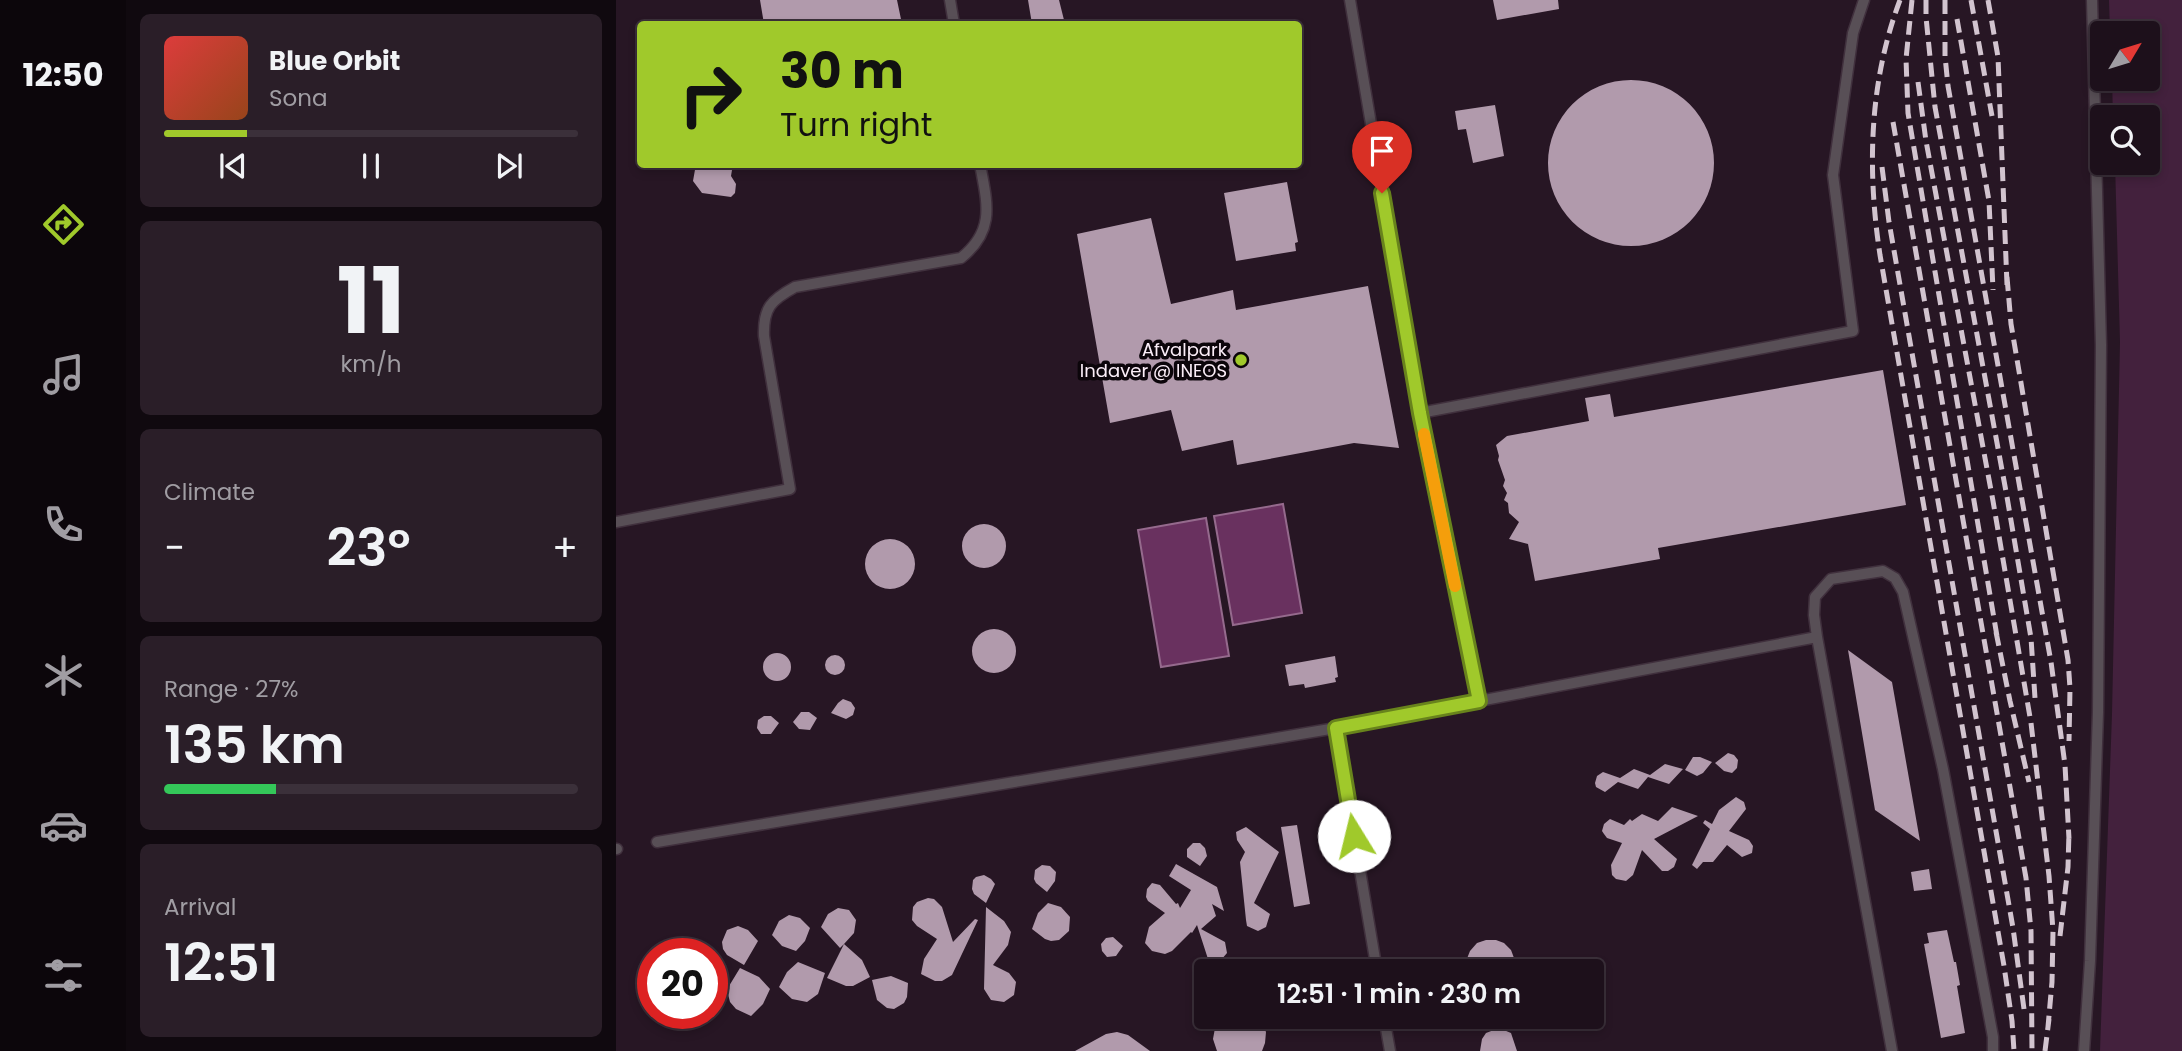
<!DOCTYPE html>
<meta charset="utf-8">
<style>
:root{--surface:#1d101b;--page:#2a1e28;--text:#f1f3f6;--muted:#a09da3;--line:#3b303a;--accent:#a0c92b}
body{margin:0;font-family:Poppins,sans-serif;background:var(--page);color:var(--text);height:100vh;display:flex;flex-direction:column;font-size:26px;white-space:nowrap}
*{box-sizing:border-box;margin:0}
p{font-size:23px;color:var(--muted)}
.icon{flex:none;width:38px;height:38px;fill:none;stroke:currentColor;stroke-width:2;stroke-linecap:round;stroke-linejoin:round}
.map{position:relative;flex:1;overflow:hidden}
.drawer{display:flex;flex-direction:column;gap:14px;padding:14px;background:#10090f;width:490px}
.drawer>*{flex:none}
.hud{position:absolute;left:21px;top:21px;width:665px;height:147px;border-radius:7px;box-shadow:0 4px 10px #0003,0 0 0 2px var(--line);background:#a0c92b;color:#111;overflow:hidden}
.needle{width:46px;rotate:52deg}
.fabs{position:absolute;left:1474px;top:21px;display:grid;gap:14px}
.fabs a{display:grid;place-items:center;width:70px;height:70px;border-radius:7px;background:var(--surface);box-shadow:0 4px 10px #0003,0 0 0 2px var(--line);font-size:35px}
.speed{position:absolute;left:21px;top:938px;display:flex;gap:14px;font-size:35px;font-weight:700;text-align:center}
.speed>*{display:grid;place-content:center;width:91px;height:91px;border-radius:50%;background:var(--surface);box-shadow:0 4px 10px #0003,0 0 0 2px var(--line);line-height:1}
.speed .limit{border:10px solid #d22;background:#fff;color:#111}
.pin{position:absolute;display:grid;place-items:center;width:60px;height:60px;color:#fff;margin:-72px -30px;border-radius:50% 50% 50% 0;rotate:-45deg;box-shadow:0 0 7px #0007}
.pin .icon{rotate:45deg}
.me{position:absolute;width:77px;margin:-38px;rotate:351deg;stroke-linejoin:round;filter:drop-shadow(0 0 5px #0008)}
.turn{display:flex;align-items:center;gap:24px;height:147px;padding:0 28px;font-size:32px}
.turn .icon{width:91px;height:91px;stroke-width:2.5}
.turn b{display:block;font-size:49px;line-height:60px}
.big{font-size:52px;font-weight:600;line-height:1.1}
.drawer .card{flex:1;display:flex;flex-direction:column;justify-content:center;gap:10px;min-width:0;padding:0 24px;border-radius:10px;background:var(--page)}
.drawer .dial{align-items:center;gap:0}
.dial b{font-size:91px;line-height:1}
.song{display:flex;align-items:center;gap:21px}
.cover{width:84px;height:84px;border-radius:10px;background:linear-gradient(135deg,hsl(0 70% 55%),hsl(20 70% 35%))}
.played{height:7px;border-radius:4px;background:linear-gradient(90deg,var(--accent) 20%,var(--line) 20%)}
.keys{display:flex;justify-content:space-around;direction:ltr}
.heat{display:flex;justify-content:space-between;align-items:center;font-size:38px;direction:ltr}
.charge{height:10px;border-radius:5px;background:linear-gradient(90deg,#34c759 27%,var(--line) 0)}
.trip{position:absolute;left:578px;top:959px;width:410px;height:70px;border-radius:7px;background:var(--surface);box-shadow:0 4px 10px #0003,0 0 0 2px var(--line);font-weight:600;line-height:70px;text-align:center}
main{display:flex;flex:1;min-height:0}
.dock{display:flex;flex-direction:column;width:126px;justify-content:space-around;align-items:center;background:#0c060b;color:var(--muted)}
.dock .icon{width:49px;height:49px}
.dock .current{color:var(--accent)}
.dock b{font-size:32px;color:var(--text)}
.map>svg:first-child{display:block}
.green{fill:#43213d}
.water{fill:#69315f;stroke:#956a8d;stroke-width:2}
.building{fill:#b19aac}
.lines{fill:none;stroke-linecap:round;stroke-linejoin:round}
.service-casing{stroke:#40303d;stroke-width:13}
.service{stroke:#584f56;stroke-width:10}
.rail{stroke:#d2c4cf;stroke-width:5;stroke-dasharray:14 7;stroke-linecap:butt}
.route-casing{stroke:#68831c;stroke-width:18}
.route{stroke:#a0c92b;stroke-width:12}
.slow{stroke:#f59e0b;stroke-width:12}
.poi-dot{fill:#a0c92b;stroke:#0b050a;stroke-width:2.5}
.labels{text-anchor:middle;stroke-width:7;stroke-linejoin:round;paint-order:stroke}
.poi-label{font-size:18px;fill:#fbeef8;stroke:#0b050a;text-anchor:end}
</style>
<main>
<nav class="dock">
<b>12:50</b>
<svg class="icon current" aria-label="directions" viewBox="0 0 24 24"><path d="M12 3l9 9-9 9-9-9zM9 14v-3h6M13 9l2 2-2 2"/></svg>
<svg class="icon" aria-label="music" viewBox="0 0 24 24"><path d="M9 18V5l10-2v13"/><circle cx="6" cy="18" r="3"/><circle cx="16" cy="16" r="3"/></svg>
<svg class="icon" aria-label="phone" viewBox="0 0 24 24"><path d="M5 4h4l2 5-3 2q2 4 5 5l2-3 5 2v4C11 20 4 13 5 4z"/></svg>
<svg class="icon" aria-label="climate" viewBox="0 0 24 24"><path d="M12 3v18M4 7l16 10M4 17L20 7"/></svg>
<svg class="icon" aria-label="car" viewBox="0 0 24 24"><path d="M5 17H2v-5l4-1 3-4h7l3 4 3 1v5h-3M9 17h6M6 11h13"/><circle cx="7" cy="17" r="2"/><circle cx="17" cy="17" r="2"/></svg>
<svg class="icon" aria-label="filters" viewBox="0 0 24 24"><path d="M4 7h16M4 17h16"/><circle cx="9" cy="7" r="2"/><circle cx="15" cy="17" r="2"/></svg>
</nav>
<section class="drawer">
<div class="card">
<div class="song"><i class="cover"></i><div><b>Blue Orbit</b><p>Sona</p></div></div>
<div class="played"></div>
<div class="keys"><svg class="icon" aria-label="previous" viewBox="0 0 24 24"><path d="M18 5L8 12l10 7zM5 5v14"/></svg><svg class="icon" aria-label="pause" viewBox="0 0 24 24"><path d="M8 5v14M16 5v14"/></svg><svg class="icon" aria-label="next" viewBox="0 0 24 24"><path d="M6 5l10 7-10 7zM19 5v14"/></svg></div>
</div>
<div class="card dial"><b>11</b><p>km/h</p></div>
<div class="card"><p>Climate</p>
<div class="heat"><a>−</a><b class="big">23°</b><a>+</a></div>
</div>
<div class="card"><p>Range · 27%</p><b class="big">135 km</b><div class="charge"></div></div>
<div class="card"><p>Arrival</p><b class="big">12:51</b></div>
</section>
<div class="map">
<svg width="1566" height="1051" viewBox="0 0 1566 1051">
<rect width="100%" height="100%" fill="#271624"/>
<!-- green -->
<path class="green" d="M1493 0H1566V1051H1484L1496 714 1504 342 1499 163H1531V117H1497L1496 79H1531V33H1494Z"/>
<!-- water -->
<path class="water" d="M667 504 686 613 617 625 598 516Z
M590 518 613 656 545 667 522 530Z"/>
<!-- building -->
<path class="building" d="M144 0H281L286 24H148Z
M412 0H443L449 24H416Z
M877 0H942L943 9 881 20Z
M932 163a83 83 0 1 1 166 0a83 83 0 1 1-166 0Z
M879 105 888 156 857 163 850 129 842 130 839 111Z
M80 164H117L115 176 120 184 119 193 115 197 86 193 77 181Z
M671 182 682 242 679 243 680 251 620 261 608 193Z
M535 218 555 304 617 290 620 310 752 286 783 448 738 443 621 465 617 440 566 451 555 410 494 423 461 234Z
M1267 370 1290 505 1042 548 1044 559 919 581 912 544 893 539 903 522 893 513 892 503 888 500 891 493 887 486 889 480 882 460 883 456 880 445 891 436 973 421 969 398 994 394 998 417Z
M346 546a22 22 0 1 1 44 0a22 22 0 1 1-44 0Z
M249 564a25 25 0 1 1 50 0a25 25 0 1 1-50 0Z
M356 651a22 22 0 1 1 44 0a22 22 0 1 1-44 0Z
M1232 650 1276 682 1304 841 1259 810Z
M147 667a14 14 0 1 1 28 0a14 14 0 1 1-28 0Z
M209 665a10 10 0 1 1 20 0a10 10 0 1 1-20 0Z
M719 656 722 677 719 678 720 682 689 688 688 684 673 686 669 665Z
M227 699 235 702 239 708 237 715 230 719 215 713 222 703Z
M185 712H193L201 718 194 730 183 729 177 722Z
M148 716H155L163 723 155 734H145L141 728 142 720Z
M1112 753 1118 755 1122 760 1121 768 1116 773 1108 771 1099 763Z
M1077 757H1084L1096 762 1087 773 1081 776 1069 770Z
M1049 764 1067 769 1053 784 1032 777 1022 789 1002 782 989 792 980 787 979 783 981 776 987 772 1004 778 1018 769 1034 775Z
M1120 797 1128 802 1130 809 1113 831 1133 840 1137 846 1136 853 1126 857 1111 845 1097 862H1087L1081 869 1076 865 1094 829 1087 823 1089 820 1096 824 1103 810Z
M1056 807 1082 816 1038 839 1061 859 1058 867 1052 871H1046L1026 850 1017 875 1010 881 1000 879 996 875 995 865 1006 843 991 838 988 834 986 831 988 824 994 819 1008 825 1014 819 1016 821 1026 814 1042 821Z
M681 825 694 904 678 907 665 827Z
M630 827 663 852 638 903 654 914 650 927 642 931 631 926 630 920 624 862 629 852 621 840 620 832Z
M577 843H584L589 848 591 856 584 866 571 857V849Z
M560 864 601 887 608 911 596 904 600 916 585 929 609 942 611 953 605 960 601 961 592 959 581 925 576 933 575 932 556 951 549 954 536 951 529 943 533 927 549 913 532 901 530 897 531 889 536 883 544 885 560 904 562 903 564 908 575 890 553 876Z
M426 865 434 866 440 872 439 881 431 892 420 883 418 879 419 870Z
M1313 869 1316 889 1298 891 1295 872Z
M368 875 375 879 379 884 370 903 358 894 356 889 357 880 360 877Z
M312 898 318 899 326 907 337 942 359 919 362 920 336 975 326 981H319L305 974 308 959 321 939 301 926 296 920 297 907 301 902Z
M432 903 445 907 454 917 453 931 443 940 435 941 429 939 416 929 422 913Z
M370 907 388 921 395 932 392 945 377 965 393 973 400 982 398 995 388 1002 375 1000 368 989Z
M222 908 233 910 240 920 238 933 228 944 246 960 254 977 237 986H230L211 978 228 944 224 948 205 927 212 914Z
M173 915 184 918 194 928 189 941 180 951 166 946 156 935 163 921Z
M122 926 132 930 142 941 128 965 111 955 107 949 106 942 111 930Z
M1331 930 1338 962H1340L1344 985 1341 986 1349 1033 1325 1038 1308 944 1313 943 1311 933Z
M497 937 507 946 500 956 491 957 486 951 485 944 490 938Z
M870 940H880L888 943 895 950 898 958 899 971H851L850 961 854 951 861 943Z
M182 962 209 973 202 994 191 1002 176 999 163 987 171 972Z
M124 968 143 977 154 989 147 1004 135 1016 120 1009 114 1002 112 994 113 986Z
M275 976 292 983 291 997 288 1003 278 1009 271 1008 261 1000 256 980Z
M606 1017H640L646 1023 650 1032 649 1043 646 1051H601L597 1039 599 1028Z
M883 1028 895 1033 901 1051H864L866 1039 870 1033Z
M501 1032 512 1035 534 1051H459L490 1034Z"/>
<g class="lines">
<defs>
<path id="service" d="M334 0 338 24
M734 0 804 413 863 701
M804 413 1237 331 1217 175 1237 33 1248 0
M0 522 174 489 148 336C147 308 155 300 179 287L345 258C380 230 371 203 364 164
M1201 637 1198 615 1199 597 1215 579 1267 571 1279 578 1287 592 1327 769 1377 1037V1051
M720 728 1201 637 1276 1051
M41 842 720 728 761 971
M0 849H1
M768 1017 774 1051
M1468 1051 1474 961 1482 712 1485 345 1476 0"/>
</defs>
<!-- service casing -->
<use href="#service" class="service-casing"/>
<!-- service -->
<use href="#service" class="service"/>
<!-- rail -->
<path class="rail" d="M1284 0C1253 82 1251 170 1264 255L1388 966 1396 1021 1398 1051
M1296 0 1290 59 1292 113 1382 642
M1310 0V17L1319 107 1391 497 1415 638 1419 698
M1329 0V56L1332 86 1435 662 1449 765 1453 839
M1355 0 1376 116
M1372 0 1382 57 1391 285
M1341 19 1373 201 1377 290
M1302 82 1310 141 1377 501 1415 723 1433 876 1437 931 1436 982 1432 1027
M1277 122 1410 878 1415 931 1416 1051
M1266 167 1273 222 1397 928 1408 1009
M1391 277 1395 324 1452 660 1454 688 1453 741
M1380 632 1394 701 1413 782
M1444 936 1452 867 1453 832
M1429 1051 1433 1019"/>
</g>
<g class="lines">
<defs>
<path id="route" d="M738 836 720 728 863 701 804 413 766 193"/>
</defs>
<!-- route casing -->
<use href="#route" class="route-casing"/>
<!-- route -->
<use href="#route" class="route"/>
<!-- slow -->
<path class="slow" d="M808 434 839 586"/>
</g>
<!-- markers -->
<circle class="poi-dot" cx="625" cy="360" r="7"/>
<g class="labels">
<!-- poi labels -->
<g class="poi-label">
<text x="611" y="356">Afvalpark<tspan x="611" dy="21">Indaver @ INEOS</tspan></text>
</g>
</g>
</svg>
<div class="fabs">
<a><svg class="needle" viewBox="-14 -14 28 28"><path d="M0-13l5 13h-10z" fill="#e53935"/><path d="M0 13l5-13h-10z" fill="#a09da3"/></svg></a>
<a><svg class="icon" aria-label="search" viewBox="0 0 24 24"><circle cx="10" cy="10" r="6"/><path d="M15 15l6 6"/></svg></a>
</div>
<div class="speed"><div class="limit">20</div></div>
<div class="pin" style="left:766px;top:193px;background:#d93025"><svg class="icon" aria-label="arrive" viewBox="0 0 24 24"><path d="M6 21V4h12l-3 4 3 4H6"/></svg></div>
<svg class="me" style="left:738px;top:836px" viewBox="-20 -20 40 40"><circle r="19" fill="#fff"/><path d="M0-13L10 11 0 6-10 11z" fill="#a0c92b"/></svg>
<div class="trip">12:51 · 1 min · 230 m</div>
<div class="hud">
<div class="turn"><svg class="icon" aria-label="right" viewBox="0 0 24 24"><path d="M7 20v-9h11M14 6l5 5-5 5"/></svg><div><b>30 m</b>Turn right</div></div>
</div>
</div>
</main>
